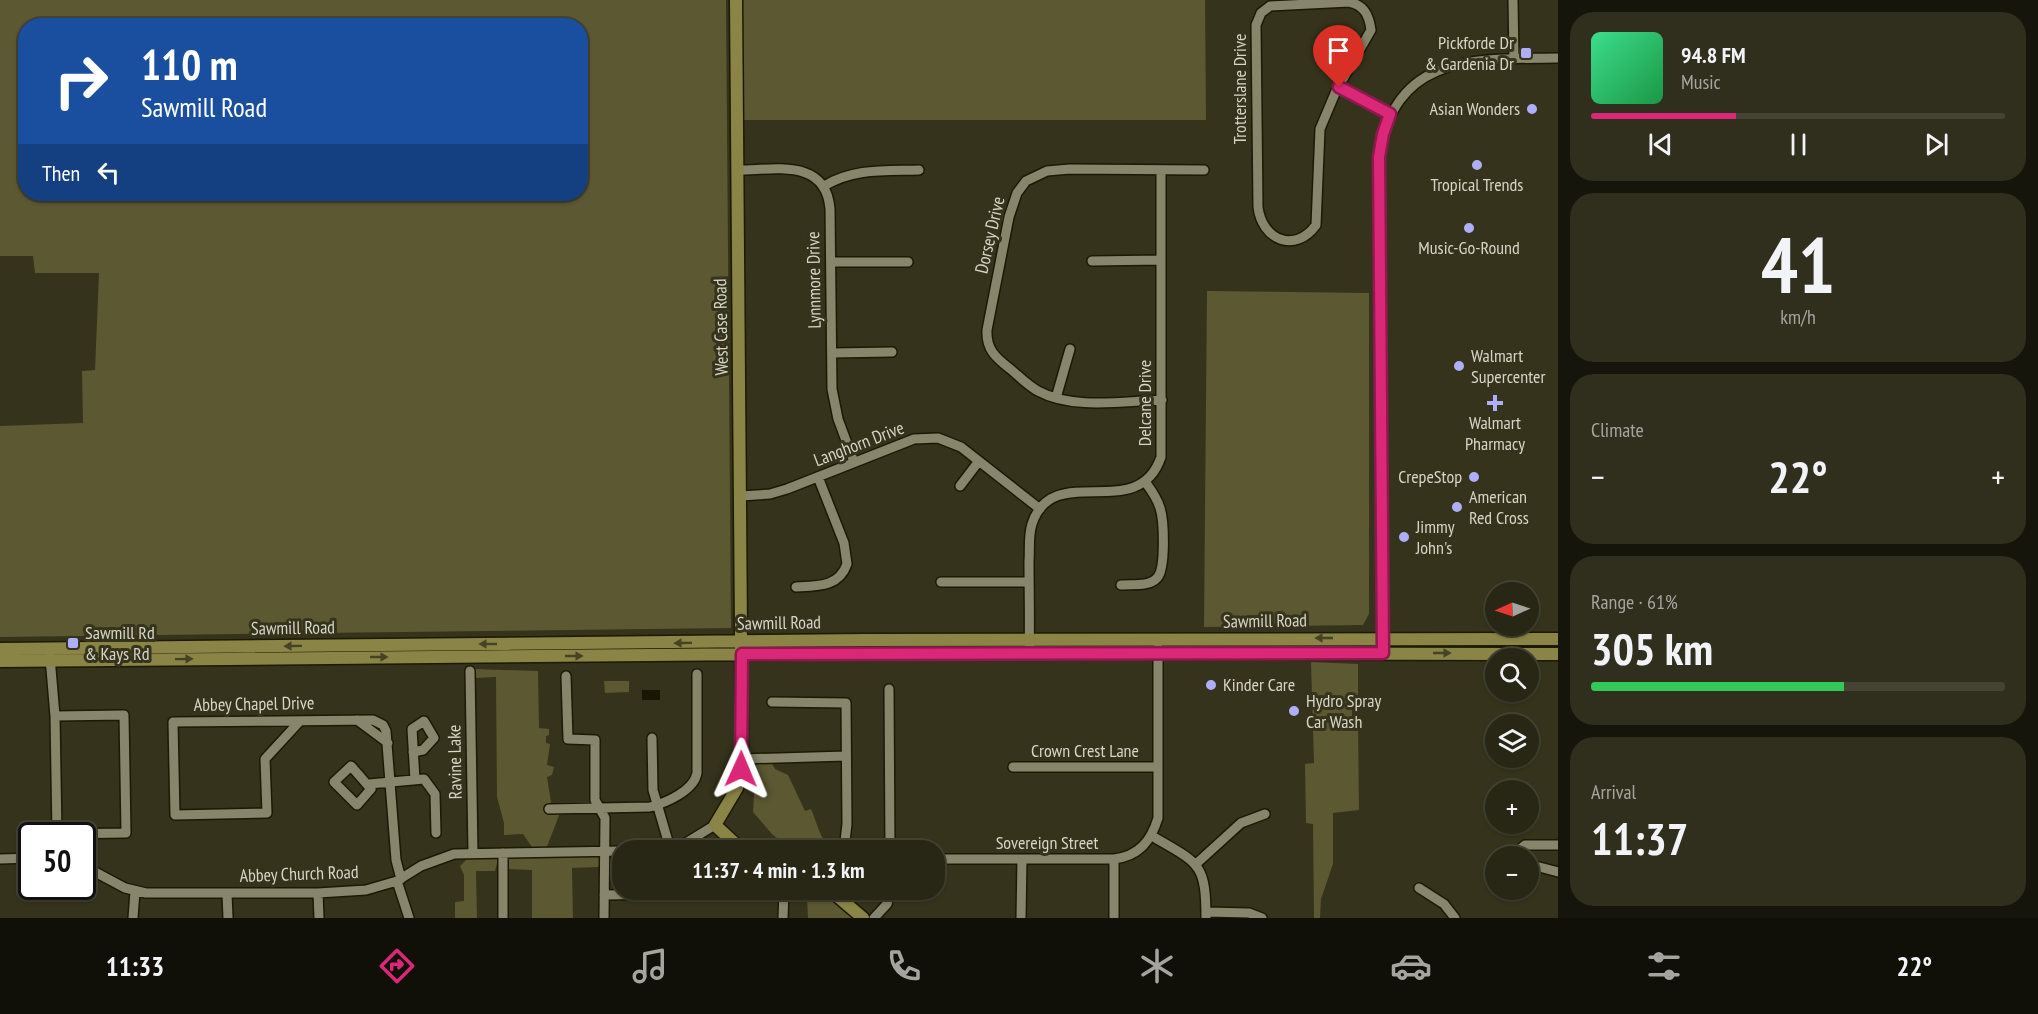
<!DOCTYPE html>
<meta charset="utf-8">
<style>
:root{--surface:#282614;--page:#302e1d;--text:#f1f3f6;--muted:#a5a5a0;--line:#444334;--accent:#db2777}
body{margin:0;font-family:"PT Sans Narrow",sans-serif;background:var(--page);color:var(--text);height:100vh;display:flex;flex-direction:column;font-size:22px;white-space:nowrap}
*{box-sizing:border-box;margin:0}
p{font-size:20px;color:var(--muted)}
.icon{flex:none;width:33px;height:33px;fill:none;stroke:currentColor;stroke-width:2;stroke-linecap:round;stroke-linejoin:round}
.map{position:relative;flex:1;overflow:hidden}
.drawer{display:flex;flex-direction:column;gap:12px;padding:12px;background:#16150b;width:480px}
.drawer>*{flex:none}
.banner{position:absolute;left:18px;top:18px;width:570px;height:183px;border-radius:24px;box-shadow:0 2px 4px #0004,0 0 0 2px var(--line);background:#1a4fa0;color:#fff;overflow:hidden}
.needle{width:39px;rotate:267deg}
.tools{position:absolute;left:1485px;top:582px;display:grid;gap:12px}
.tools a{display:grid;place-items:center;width:54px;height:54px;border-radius:50%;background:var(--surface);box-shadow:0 2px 4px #0004,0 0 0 2px var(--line);font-size:30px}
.speed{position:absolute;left:18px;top:822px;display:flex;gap:12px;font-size:30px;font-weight:700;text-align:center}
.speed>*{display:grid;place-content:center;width:78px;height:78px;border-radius:50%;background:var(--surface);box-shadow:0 2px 4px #0004,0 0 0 2px var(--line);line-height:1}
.speed .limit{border:3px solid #111;border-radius:9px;background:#fff;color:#111}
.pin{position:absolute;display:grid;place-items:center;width:51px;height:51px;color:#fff;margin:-62px -26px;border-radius:50% 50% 50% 0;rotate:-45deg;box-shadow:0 0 6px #0007}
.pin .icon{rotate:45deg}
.me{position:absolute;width:66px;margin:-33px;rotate:1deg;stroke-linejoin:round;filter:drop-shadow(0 0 4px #0008)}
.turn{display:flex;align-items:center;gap:21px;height:126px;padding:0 24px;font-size:27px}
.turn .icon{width:78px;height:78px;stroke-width:2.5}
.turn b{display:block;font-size:42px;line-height:51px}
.then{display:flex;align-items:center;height:57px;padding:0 24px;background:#0003;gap:12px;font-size:22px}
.big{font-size:45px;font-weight:800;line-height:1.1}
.drawer .widget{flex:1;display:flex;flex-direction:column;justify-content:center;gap:9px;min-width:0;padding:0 21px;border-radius:24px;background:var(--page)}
.drawer .dial{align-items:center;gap:0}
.dial b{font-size:78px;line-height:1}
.song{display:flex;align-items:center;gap:18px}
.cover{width:72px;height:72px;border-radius:9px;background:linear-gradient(135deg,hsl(150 70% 55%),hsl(140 70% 35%))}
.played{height:6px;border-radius:3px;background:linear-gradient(90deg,var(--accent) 35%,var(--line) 35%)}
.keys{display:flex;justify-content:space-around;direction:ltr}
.heat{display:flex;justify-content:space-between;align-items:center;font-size:33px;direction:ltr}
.charge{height:9px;border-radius:4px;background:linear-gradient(90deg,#34c759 61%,var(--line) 0)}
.trip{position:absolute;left:612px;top:840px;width:333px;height:60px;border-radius:24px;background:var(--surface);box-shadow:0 2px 4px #0004,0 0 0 2px var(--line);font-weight:800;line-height:60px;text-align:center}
.menu{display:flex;height:96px;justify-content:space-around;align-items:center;background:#100f08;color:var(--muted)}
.menu .icon{width:42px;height:42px}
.menu .on{color:var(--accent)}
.menu b{font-size:27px;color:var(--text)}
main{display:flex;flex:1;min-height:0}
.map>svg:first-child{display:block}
.green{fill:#5c5832;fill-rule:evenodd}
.water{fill:#1a1700}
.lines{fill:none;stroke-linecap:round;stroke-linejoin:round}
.minor-casing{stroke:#1c1a04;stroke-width:12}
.major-casing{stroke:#1c1a04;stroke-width:15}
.minor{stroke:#87856b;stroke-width:9}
.major{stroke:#8a8446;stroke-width:12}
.oneway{fill:#464324}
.route-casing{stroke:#8e194d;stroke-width:15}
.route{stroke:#db2777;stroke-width:10}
.poi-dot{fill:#aeaefa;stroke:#35331b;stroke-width:2}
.labels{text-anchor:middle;stroke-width:6;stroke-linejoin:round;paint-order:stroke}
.poi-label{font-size:18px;fill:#d6d5c7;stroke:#35331b;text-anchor:start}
.street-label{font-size:18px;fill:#d6d5c7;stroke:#35331b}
</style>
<main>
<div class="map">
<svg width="1558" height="918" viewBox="0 0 1558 918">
<rect width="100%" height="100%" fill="#35331b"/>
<!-- green -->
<path class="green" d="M0 0H726L731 628 0 637V426L83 423 82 371 95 370 99 273H35L33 256H0ZM26 26H580V194H26Z
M739 0H1205L1206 120H740Z
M1207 291 1369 293V614L1363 625 1204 627Z
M1311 662 1358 664V703L1352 704V723H1358L1359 810 1333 813V864L1321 899 1320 918H1314L1313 824 1306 823 1305 764 1314 763Z
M474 669 538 671 539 728 549 729V735L546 736V743L550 744 547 765 554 767 552 775 547 777 551 802 548 811 560 813 546 849 534 850 523 834 504 835V823L497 797 496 677 475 678Z
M629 681V692L605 693 604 681Z
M756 762H771L775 769 788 775 805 811 811 809C818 825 819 838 832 850H792L772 834 753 812Z
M601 855 600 867 572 868 573 918H532V870L505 869V856Z
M467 859H498L495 871H476L477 918H455V902L464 901V875L460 866Z
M786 890C825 890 829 893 858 918H808L807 897Z"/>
<!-- water -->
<path class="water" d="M642 690H660V700H642Z"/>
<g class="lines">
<defs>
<path id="minor" d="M1513 0 1514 59
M1349 2C1364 5 1369 15 1371 30L1336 91 1320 129 1316 225C1295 254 1262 240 1258 207L1256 25 1261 13 1270 6Z
M1339 87 1390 114
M738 170C775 170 826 158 830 209L832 389 838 419 854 462
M824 186C854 168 885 171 919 170
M1092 261 1161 260
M831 262H908
M832 353 892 352
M1056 398 1070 349
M1162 400C1123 401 1073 410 1038 391 1027 385 1018 375 1009 368 995 357 986 349 987 330L1009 217 1017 193 1026 181 1047 171 1070 169 1204 170
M960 486 979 461
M741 496 770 494 787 489 914 439 938 438 961 447 1040 509
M941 582H1029
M1121 585C1132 584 1149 587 1157 578 1166 569 1164 520 1160 508 1157 498 1152 491 1146 483
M796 587C818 586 839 587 847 564L844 543 818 477
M1029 652C1030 622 1029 591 1029 561 1030 549 1028 536 1032 524 1053 459 1138 525 1161 457V170
M1383 653 1379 157C1394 53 1475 59 1558 58
M50 657 55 716 57 834 126 833 124 715 55 716
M470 671 473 853
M566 676 568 739 595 740V800L605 818 604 918
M889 689 890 850
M772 702 846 703 847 824 844 850
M357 720 388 743
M300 721 265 759 267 813 175 815 173 722 373 720 383 725 386 731 396 860 401 879
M652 738 653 790 670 848
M413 752 423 750 434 738 424 721 412 729 415 780
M742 759 846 756
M351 766 371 789 357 805 334 782Z
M1013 767H1158
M369 784 424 779 435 794 436 833
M549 809 650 807C665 803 694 791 697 773V674
M1152 836C1198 863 1206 862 1206 918
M652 850 684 844 715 825
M503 853V918
M1519 856V850L1525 845H1558
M0 859 32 858
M934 859H1114C1139 856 1151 841 1158 818V648
M1114 859V918
M1196 864 1241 823 1265 814
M1528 864 1558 872
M82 865 125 888 146 893H318L366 890 397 881 421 866 454 854 622 851
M397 881 409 918
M1419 888 1444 904 1455 918
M318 893 319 918
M227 894 228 918
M604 895 731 893 736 890
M1206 912 1249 913 1262 918
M133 918 135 891
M783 918 784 890
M874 918 887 904 891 890
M1021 918 1022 859"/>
<path id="major" d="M736 0 742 759 737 788 715 825 742 850
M0 649 865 640 1558 639
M0 661 865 653 1558 654
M830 890 863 918"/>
</defs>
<!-- minor casing -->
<use href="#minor" class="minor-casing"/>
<!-- major casing -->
<use href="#major" class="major-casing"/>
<!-- minor -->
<use href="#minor" class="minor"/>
<!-- major -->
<use href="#major" class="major"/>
</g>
<!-- one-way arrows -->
<defs><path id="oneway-solid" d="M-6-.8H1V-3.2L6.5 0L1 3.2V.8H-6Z" transform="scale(1.5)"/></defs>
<g class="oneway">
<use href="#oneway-solid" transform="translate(1324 638) rotate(180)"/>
<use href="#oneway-solid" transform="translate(683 643) rotate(179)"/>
<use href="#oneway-solid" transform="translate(488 644) rotate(180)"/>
<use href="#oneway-solid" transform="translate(293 646) rotate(179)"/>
<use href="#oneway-solid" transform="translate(1442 653)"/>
<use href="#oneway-solid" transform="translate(574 656)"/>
<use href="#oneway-solid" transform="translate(379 657)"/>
<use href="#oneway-solid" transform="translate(184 659) rotate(-1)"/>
</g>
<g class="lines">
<defs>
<path id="route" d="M741 769 742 654 1383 653 1379 157 1383 134 1390 114 1339 87"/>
</defs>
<!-- route casing -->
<use href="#route" class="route-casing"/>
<!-- route -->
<use href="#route" class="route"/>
</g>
<!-- markers -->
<g class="poi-dot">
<rect x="1520" y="47" width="12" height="12" rx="3"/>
<circle cx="1532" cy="109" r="6"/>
<circle cx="1477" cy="165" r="6"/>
<circle cx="1469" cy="228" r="6"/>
<circle cx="1459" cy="366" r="6"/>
<path d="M1492 394h6v6h6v6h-6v6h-6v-6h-6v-6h6z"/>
<circle cx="1474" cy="477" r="6"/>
<circle cx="1457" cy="507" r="6"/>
<circle cx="1404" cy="537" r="6"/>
<rect x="67" y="637" width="12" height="12" rx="3"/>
<circle cx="1211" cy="685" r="6"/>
<circle cx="1294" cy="711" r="6"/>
</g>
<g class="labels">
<!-- poi labels -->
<g class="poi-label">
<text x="1514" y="49" text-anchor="end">Pickforde Dr<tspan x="1514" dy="21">&amp; Gardenia Dr</tspan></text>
<text x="1520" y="115" text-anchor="end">Asian Wonders</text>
<text x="1477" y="191" text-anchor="middle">Tropical Trends</text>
<text x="1469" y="254" text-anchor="middle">Music-Go-Round</text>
<text x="1471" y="362">Walmart<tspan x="1471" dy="21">Supercenter</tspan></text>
<text x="1495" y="429" text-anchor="middle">Walmart<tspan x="1495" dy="21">Pharmacy</tspan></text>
<text x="1462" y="483" text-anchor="end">CrepeStop</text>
<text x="1469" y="503">American<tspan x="1469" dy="21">Red Cross</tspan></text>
<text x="1416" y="533">Jimmy<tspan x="1416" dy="21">John's</tspan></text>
<text x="85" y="639">Sawmill Rd<tspan x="85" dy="21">&amp; Kays Rd</tspan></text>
<text x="1223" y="691">Kinder Care</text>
<text x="1306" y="707">Hydro Spray<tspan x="1306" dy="21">Car Wash</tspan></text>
</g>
<!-- street labels -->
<g class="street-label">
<text transform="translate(1240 89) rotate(-90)" y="6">Trotterslane Drive</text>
<text transform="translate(990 235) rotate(-77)" y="6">Dorsey Drive</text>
<text transform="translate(814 280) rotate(-91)" y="6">Lynnmore Drive</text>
<text transform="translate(721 327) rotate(-91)" y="6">West Case Road</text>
<text transform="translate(1145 403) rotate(-90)" y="6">Delcane Drive</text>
<text transform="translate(859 444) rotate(-21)" y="6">Langhorn Drive</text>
<text transform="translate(1265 621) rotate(-1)" y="6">Sawmill Road</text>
<text transform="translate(779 623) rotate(-1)" y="6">Sawmill Road</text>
<text transform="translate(293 628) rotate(-1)" y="6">Sawmill Road</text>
<text transform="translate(254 704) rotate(-1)" y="6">Abbey Chapel Drive</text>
<text x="1085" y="757">Crown Crest Lane</text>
<text transform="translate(455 762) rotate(-91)" y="6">Ravine Lake</text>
<text x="1047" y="849">Sovereign Street</text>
<text transform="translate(299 874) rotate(-2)" y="6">Abbey Church Road</text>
</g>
</g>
</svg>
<div class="tools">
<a><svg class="needle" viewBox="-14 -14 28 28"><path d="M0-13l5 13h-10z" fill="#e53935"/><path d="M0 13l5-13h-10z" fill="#a5a5a0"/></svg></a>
<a><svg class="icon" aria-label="search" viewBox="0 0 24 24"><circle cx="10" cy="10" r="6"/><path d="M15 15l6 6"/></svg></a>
<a><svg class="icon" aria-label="layers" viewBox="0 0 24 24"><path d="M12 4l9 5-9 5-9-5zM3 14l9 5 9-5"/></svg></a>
<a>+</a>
<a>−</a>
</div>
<div class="speed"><div class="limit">50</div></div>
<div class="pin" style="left:1339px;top:87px;background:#d93025"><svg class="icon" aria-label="arrive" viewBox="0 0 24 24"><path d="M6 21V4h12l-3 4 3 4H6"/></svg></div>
<svg class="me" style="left:741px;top:769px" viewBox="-20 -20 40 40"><path d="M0-17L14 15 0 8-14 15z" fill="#db2777" stroke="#fff" stroke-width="4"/></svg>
<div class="trip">11:37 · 4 min · 1.3 km</div>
<div class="banner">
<div class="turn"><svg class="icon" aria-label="right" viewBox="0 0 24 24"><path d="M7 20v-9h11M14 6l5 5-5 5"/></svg><div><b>110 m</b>Sawmill Road</div></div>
<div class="then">Then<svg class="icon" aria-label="left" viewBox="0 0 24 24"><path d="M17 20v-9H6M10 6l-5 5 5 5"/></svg></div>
</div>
</div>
<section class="drawer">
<div class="widget">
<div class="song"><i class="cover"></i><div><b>94.8 FM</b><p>Music</p></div></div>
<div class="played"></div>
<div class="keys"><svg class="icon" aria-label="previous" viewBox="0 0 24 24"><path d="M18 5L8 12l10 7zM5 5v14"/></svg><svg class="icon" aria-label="pause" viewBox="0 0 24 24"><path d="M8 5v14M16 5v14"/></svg><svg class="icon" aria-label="next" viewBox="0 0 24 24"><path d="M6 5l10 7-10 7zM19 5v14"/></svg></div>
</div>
<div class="widget dial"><b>41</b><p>km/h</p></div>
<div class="widget"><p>Climate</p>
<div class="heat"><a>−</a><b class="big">22°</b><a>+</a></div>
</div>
<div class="widget"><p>Range · 61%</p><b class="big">305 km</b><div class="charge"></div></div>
<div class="widget"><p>Arrival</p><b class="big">11:37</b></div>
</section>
</main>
<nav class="menu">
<b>11:33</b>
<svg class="icon on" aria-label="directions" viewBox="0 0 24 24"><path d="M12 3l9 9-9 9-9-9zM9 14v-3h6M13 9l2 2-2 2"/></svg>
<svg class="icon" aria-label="music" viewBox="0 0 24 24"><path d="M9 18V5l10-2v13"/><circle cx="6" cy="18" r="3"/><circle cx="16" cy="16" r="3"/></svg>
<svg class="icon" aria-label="phone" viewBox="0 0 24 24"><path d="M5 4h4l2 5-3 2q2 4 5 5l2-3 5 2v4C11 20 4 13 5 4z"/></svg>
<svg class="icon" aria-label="climate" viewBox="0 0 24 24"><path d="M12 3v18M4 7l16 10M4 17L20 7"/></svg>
<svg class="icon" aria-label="car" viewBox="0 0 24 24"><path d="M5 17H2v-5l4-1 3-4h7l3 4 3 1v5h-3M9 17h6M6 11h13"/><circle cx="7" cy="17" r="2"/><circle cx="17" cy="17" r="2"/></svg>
<svg class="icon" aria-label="filters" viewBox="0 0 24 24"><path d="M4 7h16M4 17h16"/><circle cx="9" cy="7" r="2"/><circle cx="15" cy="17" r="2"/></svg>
<b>22°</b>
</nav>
